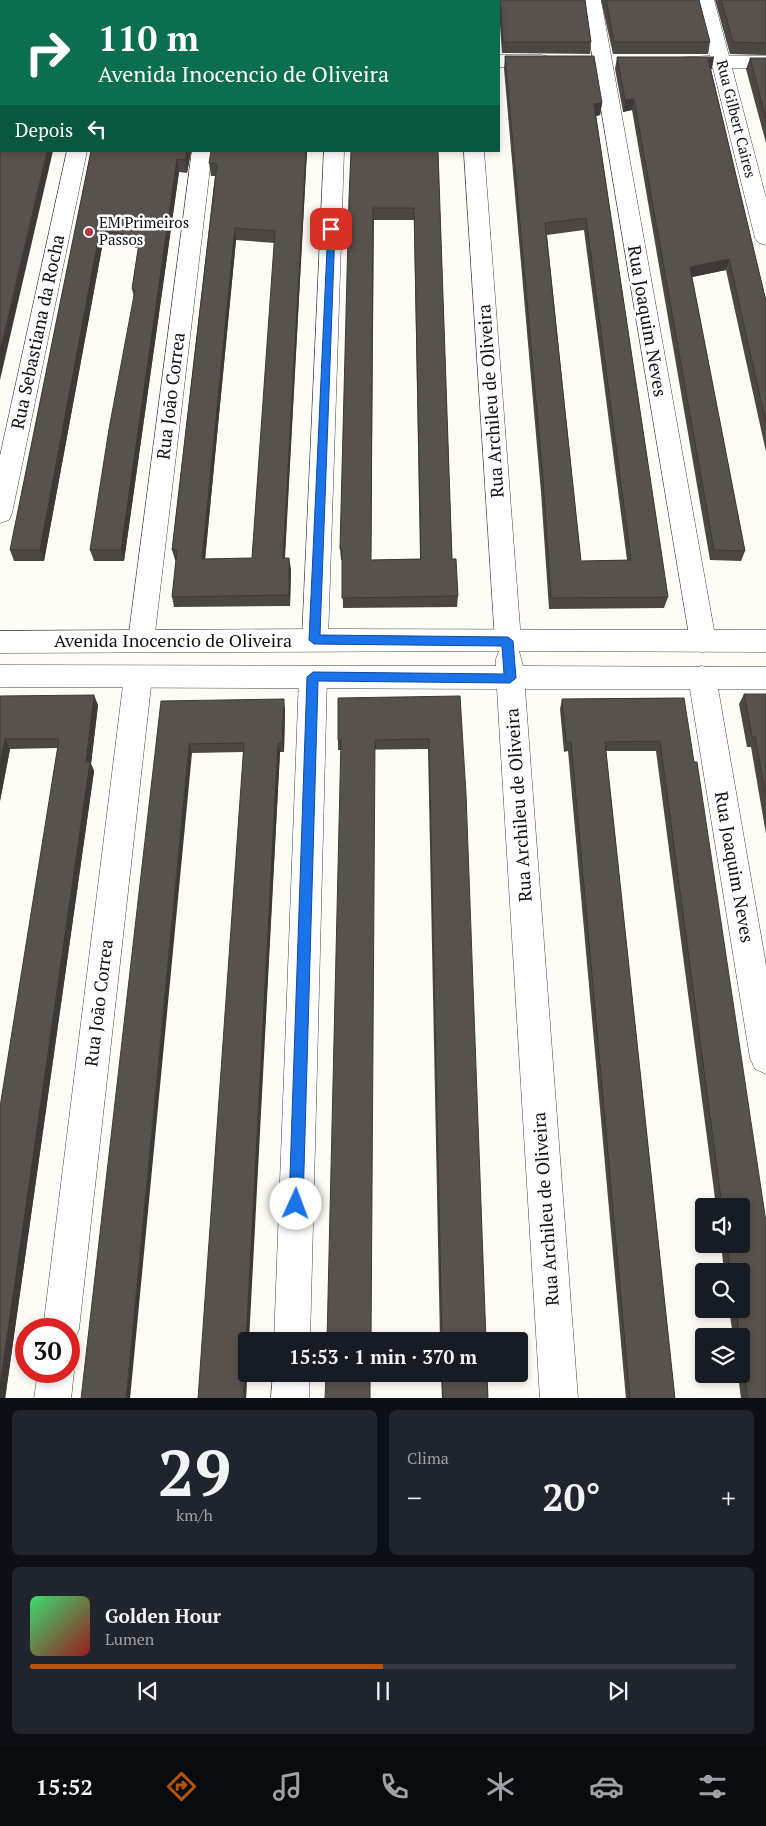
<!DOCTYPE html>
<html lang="pt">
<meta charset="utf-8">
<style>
:root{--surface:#171b24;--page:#20242c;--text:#f1f3f6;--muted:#9ea1a6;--line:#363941;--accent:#b45309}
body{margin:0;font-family:"PT Serif",serif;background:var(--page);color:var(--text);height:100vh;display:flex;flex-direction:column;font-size:19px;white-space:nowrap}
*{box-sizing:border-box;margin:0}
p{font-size:16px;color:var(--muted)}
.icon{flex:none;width:28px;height:28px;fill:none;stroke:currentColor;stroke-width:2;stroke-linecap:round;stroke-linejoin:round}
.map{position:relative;height:1398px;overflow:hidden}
.drawer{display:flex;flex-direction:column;gap:12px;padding:12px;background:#0d0f14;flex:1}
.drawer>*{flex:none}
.guide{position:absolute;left:0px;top:0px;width:500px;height:152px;box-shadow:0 2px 8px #0003;background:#0b6e4f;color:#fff;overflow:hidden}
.controls{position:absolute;left:695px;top:1198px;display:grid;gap:10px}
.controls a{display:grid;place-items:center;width:55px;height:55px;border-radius:5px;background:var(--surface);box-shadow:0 2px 8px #0003;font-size:25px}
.speed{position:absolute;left:15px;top:1318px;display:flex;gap:10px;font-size:25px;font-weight:700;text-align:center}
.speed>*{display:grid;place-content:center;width:65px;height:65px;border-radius:50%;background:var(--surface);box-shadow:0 2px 8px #0003;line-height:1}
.speed .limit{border:8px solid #d22;background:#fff;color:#111}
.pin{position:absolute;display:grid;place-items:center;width:42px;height:42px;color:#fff;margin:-21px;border-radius:10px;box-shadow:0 2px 8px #0006}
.me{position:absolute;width:55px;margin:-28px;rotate:2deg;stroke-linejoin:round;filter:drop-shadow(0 0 4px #0008)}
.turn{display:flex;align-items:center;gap:18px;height:105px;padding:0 15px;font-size:22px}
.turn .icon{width:65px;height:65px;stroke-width:2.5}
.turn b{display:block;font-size:35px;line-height:42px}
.then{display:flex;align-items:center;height:48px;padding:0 15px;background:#0003;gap:10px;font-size:19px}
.big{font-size:38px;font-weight:700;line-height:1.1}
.drawer .widget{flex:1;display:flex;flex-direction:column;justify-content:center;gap:8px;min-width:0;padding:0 18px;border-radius:8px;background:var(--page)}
.drawer .dial{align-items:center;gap:0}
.dial b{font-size:65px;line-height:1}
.song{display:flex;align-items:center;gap:15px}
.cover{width:60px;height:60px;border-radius:8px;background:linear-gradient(135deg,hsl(140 70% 55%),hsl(0 70% 35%))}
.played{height:5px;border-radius:2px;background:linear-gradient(90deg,var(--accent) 50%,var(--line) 50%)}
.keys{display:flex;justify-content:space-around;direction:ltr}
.heat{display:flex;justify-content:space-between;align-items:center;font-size:28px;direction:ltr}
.drawer .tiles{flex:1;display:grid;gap:12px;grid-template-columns:1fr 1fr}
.widget:last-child{grid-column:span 2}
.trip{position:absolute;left:238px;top:1332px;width:290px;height:50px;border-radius:5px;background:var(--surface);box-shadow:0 2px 8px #0003;font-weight:700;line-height:50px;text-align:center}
.tab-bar{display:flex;height:80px;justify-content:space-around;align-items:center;background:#090b0e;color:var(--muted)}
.tab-bar .icon{width:35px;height:35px}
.tab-bar .active{color:var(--accent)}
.tab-bar b{font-size:22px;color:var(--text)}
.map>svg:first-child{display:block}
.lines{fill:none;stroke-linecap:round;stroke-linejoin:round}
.minor-casing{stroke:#444;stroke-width:1}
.tertiary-casing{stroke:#444;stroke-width:1}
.minor{fill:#fff;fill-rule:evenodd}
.tertiary{fill:#fff;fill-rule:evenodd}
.wall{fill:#4c4743;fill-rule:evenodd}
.shaded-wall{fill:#3e3937}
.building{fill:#58524e;stroke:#3e3937;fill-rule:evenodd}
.route{fill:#1a73e8;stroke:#114b97}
.poi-dot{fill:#b33746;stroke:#fff;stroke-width:2}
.labels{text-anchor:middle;stroke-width:5;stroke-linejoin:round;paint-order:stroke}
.far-street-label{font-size:15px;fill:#111;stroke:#fff}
.far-poi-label{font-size:15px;fill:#111;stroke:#fff;text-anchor:start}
.street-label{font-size:18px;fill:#111;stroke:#fff}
</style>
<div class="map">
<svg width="766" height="1399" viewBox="0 0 766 1399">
<rect width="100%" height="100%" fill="#fefcf6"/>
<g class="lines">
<defs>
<path id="minor" d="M455 0H473V1H455Z
M583 0H601L716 641 712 649 703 652 694 649 690 641Z
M696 0H714L729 56H766V68H732L766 198V245L759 243 755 238 713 68 668 66 666 62 668 58 710 56Z
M499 55H542L549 57 551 61 549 65 542 67H499Z
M67 151H87L12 513 9 520 0 523V456Z
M192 151H212L154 641 150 649 141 652 132 649 128 641Z
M324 151H344L328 640 324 648 315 651 306 648 302 640Z
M464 151H484L521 641 517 649 508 652 499 649 495 641Z
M138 666 148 669 152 677 79 1329 74 1342 69 1344V1329H43L124 677 128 669Z
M313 666 323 669 327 677 310 1341H274L299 677 303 669Z
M702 666 712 669 716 677 766 965V1074L755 1069 750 1058 688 677 692 669Z
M69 1358 74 1371 71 1399H34L38 1371H69Z
M273 1374H309V1399H271Z"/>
<path id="tertiary" d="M315 629 766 630V652L519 651 523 666 766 667V689H525L578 1399H540L497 689 0 687V665L496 666V659L499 651 0 653V631Z"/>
</defs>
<!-- minor casing -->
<use href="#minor" class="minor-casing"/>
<!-- tertiary casing -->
<use href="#tertiary" class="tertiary-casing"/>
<!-- minor -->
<use href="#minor" class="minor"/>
<!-- tertiary -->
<use href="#tertiary" class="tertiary"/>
</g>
<!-- wall -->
<path class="wall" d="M0 0 433 1H1L0 380Z
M498 0H585L591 42 590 54 502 53 499 12V1H498Z
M601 0H699L710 42 708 54H613Z
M715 0H766V55L730 54Z
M505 56 602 103 600 115 596 116 668 597 664 608 549 609 541 492 504 69ZM584 230 627 560 581 561 547 235Z
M617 57 712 69H711L766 301V452L726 270 692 277 745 551 741 561 710 560 632 110 623 112 615 69Z
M750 58H766V143L746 69Z
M91 151H191L187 173 179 172 124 561H94L90 550 134 297 132 289 138 248 103 242 44 561H14L10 550Z
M307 151 285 558 291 569 290 606 174 607 172 597 176 561 175 560 172 550 215 176H211L209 163ZM236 240 275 243 252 558 205 559Z
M351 151H438L452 559 458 596 457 607 343 608 342 560H341L340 549ZM374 220H414L420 559 371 560Z
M744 694H766V834L751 747H747L739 704Z
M0 696 98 705 91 764 94 771 5 1399H0L58 748 10 749 0 801Z
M460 696 486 1341H440L428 749 338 750V740Z
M684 698 766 1399H741L738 1374H741V1336H733L729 1309H741V1271H724L721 1244H741V1206H716L656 751H606L675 1399H626L568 751 564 752 560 709 562 699Z
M161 701 285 709 284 752H280L246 1374H247L246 1399 243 752 192 753Z
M441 1374H487L488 1399H442Z"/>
<!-- shaded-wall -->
<path class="shaded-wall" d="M714 57 712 69 706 71 708 59Z
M634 99 632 110 623 112 625 100Z
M602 103 600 115 592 117 594 104Z
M47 151H53L0 380V351Z
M187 151H191L187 173 185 160Z
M306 151H307L284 569 283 558Z
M177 159 179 172 124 561 121 550Z
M235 228 236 240 204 570 202 559Z
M100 230 103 242 44 561 40 550Z
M729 259 726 270 687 278 690 267Z
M289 558 291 569 290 606 289 595Z
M94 695 98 705 91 764 94 771 5 1399H0V1386Z
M284 699 285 709 284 752 282 743Z
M5 739 10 749 0 801V765Z
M278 743 280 752 249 1341H246Z
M189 744 192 753 130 1399H126Z
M246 1343V1374H247L246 1399H243Z"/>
<!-- building -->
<path class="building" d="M0 0H433V1H3V0Z
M500 0H585L591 42H503Z
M606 0H699L710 42H614Z
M721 0H766V43L733 42Z
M1 6V151H47L0 351V11Z
M505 56H594L602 103 594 104 668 597 551 598 543 480ZM586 218 631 560 581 561 545 223Z
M617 57H714L708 59 766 301V423L729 259 690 267 745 551 714 550 634 99 625 100Z
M750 58H766V119Z
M91 151H187L185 160 177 159 121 550H90L109 429 135 290 132 289 140 237 100 230 40 550H10Z
M211 151H306L283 558H289V595L172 597 177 550H172L217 164 209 163ZM235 228 275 231 252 558 202 559Z
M351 151H438L452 559H456L458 596 342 598V549H340L349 198ZM373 208H414L421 559 371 560Z
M744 694H766V796L755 737H752Z
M94 695 86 762H90L0 1386V1107L59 739H5L0 765V696Z
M460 696 466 794 486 1341H442L429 739 375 740 371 1341H327L341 740H338V698Z
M684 698 694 762H697L766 1222V1399H748L741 1352V1336H739L736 1309H741V1271H730L727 1244H741V1206H722L660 741 605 742 675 1399H630L571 742H566L562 699Z
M284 699 282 743H278L243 1399H198L244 743 189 744 126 1399H81L161 701Z
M326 1374H370V1399H325Z
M442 1374H487L488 1399H443Z"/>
<!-- route -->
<path class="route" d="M328 227H334L335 229 320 635 508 637 513 641 516 678 510 683 318 681 303 1204 301 1209 296 1212 291 1209 289 1204 307 677 313 672 504 674 502 646 314 644 309 640Z"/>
<!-- markers -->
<circle class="poi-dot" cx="89" cy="232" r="5"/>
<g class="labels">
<!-- far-street labels -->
<g class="far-street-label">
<text transform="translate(736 119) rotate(76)" y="5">Rua Gilbert Caires</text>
</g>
<!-- far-poi labels -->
<g class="far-poi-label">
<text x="99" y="228">EM Primeiros<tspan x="99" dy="17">Passos</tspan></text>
</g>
<!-- street labels -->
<g class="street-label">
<text transform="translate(647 321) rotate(80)" y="6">Rua Joaquim Neves</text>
<text transform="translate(38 332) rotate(-78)" y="6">Rua Sebastiana da Rocha</text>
<text transform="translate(171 396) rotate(-83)" y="6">Rua João Correa</text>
<text transform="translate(491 401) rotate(-94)" y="6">Rua Archileu de Oliveira</text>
<text x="173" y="647">Avenida Inocencio de Oliveira</text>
<text transform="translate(519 805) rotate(-94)" y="6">Rua Archileu de Oliveira</text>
<text transform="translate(734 867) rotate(80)" y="6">Rua Joaquim Neves</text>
<text transform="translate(99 1003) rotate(-83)" y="6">Rua João Correa</text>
<text transform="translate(546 1209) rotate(-94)" y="6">Rua Archileu de Oliveira</text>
</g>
</g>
</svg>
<div class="controls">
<a><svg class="icon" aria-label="sound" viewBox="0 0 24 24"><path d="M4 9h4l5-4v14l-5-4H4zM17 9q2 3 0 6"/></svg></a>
<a><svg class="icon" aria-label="search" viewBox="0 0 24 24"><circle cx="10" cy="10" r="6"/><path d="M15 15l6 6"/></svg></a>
<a><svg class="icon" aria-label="layers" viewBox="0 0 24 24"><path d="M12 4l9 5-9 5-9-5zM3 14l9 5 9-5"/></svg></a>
</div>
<div class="speed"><div class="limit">30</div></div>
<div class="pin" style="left:331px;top:229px;background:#d93025"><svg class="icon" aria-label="arrive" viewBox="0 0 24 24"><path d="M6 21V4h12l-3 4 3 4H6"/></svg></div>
<svg class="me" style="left:296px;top:1204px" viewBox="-20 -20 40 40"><circle r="19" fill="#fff"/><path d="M0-13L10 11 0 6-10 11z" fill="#1a73e8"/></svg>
<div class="trip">15:53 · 1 min · 370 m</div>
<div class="guide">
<div class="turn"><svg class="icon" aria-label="right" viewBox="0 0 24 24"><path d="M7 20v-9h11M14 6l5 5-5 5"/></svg><div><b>110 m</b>Avenida Inocencio de Oliveira</div></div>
<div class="then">Depois<svg class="icon" aria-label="left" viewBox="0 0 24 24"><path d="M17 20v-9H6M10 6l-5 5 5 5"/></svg></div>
</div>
</div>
<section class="drawer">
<div class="tiles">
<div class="widget dial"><b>29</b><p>km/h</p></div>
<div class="widget"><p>Clima</p>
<div class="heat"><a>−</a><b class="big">20°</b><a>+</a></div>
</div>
<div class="widget">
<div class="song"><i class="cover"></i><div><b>Golden Hour</b><p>Lumen</p></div></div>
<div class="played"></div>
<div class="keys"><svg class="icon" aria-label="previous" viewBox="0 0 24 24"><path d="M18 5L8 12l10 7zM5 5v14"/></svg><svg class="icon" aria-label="pause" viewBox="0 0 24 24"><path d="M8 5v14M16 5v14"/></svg><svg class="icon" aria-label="next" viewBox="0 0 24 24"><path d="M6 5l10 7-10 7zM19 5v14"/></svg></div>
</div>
</div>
</section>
<nav class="tab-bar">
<b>15:52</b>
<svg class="icon active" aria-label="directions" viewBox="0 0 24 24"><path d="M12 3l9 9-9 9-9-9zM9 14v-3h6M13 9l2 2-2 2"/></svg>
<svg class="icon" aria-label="music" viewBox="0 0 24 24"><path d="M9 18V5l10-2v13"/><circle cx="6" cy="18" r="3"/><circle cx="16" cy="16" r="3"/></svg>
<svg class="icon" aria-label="phone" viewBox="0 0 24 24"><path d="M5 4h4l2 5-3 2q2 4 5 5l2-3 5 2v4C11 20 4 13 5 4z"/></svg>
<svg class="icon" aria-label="climate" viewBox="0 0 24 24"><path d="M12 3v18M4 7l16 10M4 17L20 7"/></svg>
<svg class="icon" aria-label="car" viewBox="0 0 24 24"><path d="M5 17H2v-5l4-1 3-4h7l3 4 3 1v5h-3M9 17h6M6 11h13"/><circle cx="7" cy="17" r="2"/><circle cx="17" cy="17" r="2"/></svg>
<svg class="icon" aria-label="filters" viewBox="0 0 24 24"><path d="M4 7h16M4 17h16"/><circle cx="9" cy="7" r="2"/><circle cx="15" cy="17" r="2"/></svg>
</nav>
